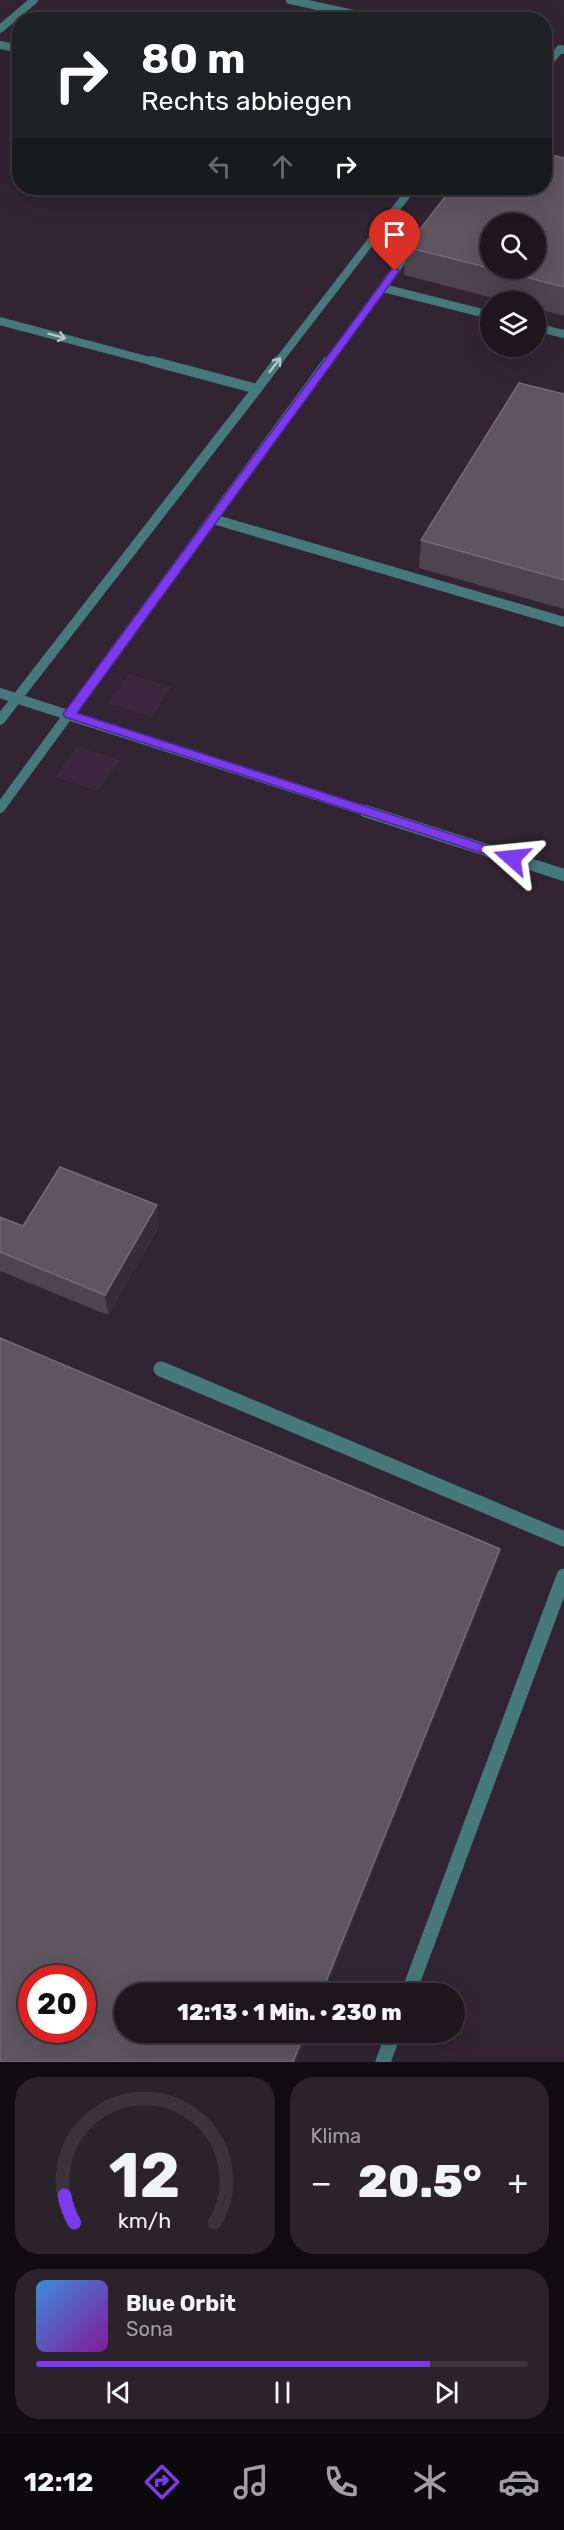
<!DOCTYPE html>
<html lang="de">
<meta charset="utf-8">
<style>
:root{--surface:#1d161d;--page:#2a232a;--text:#f1f3f6;--muted:#a09fa4;--line:#3b353b;--accent:#7c3aed}
body{margin:0;font-family:Rubik,sans-serif;background:var(--page);color:var(--text);height:100vh;display:flex;flex-direction:column;font-size:22px;white-space:nowrap}
*{box-sizing:border-box;margin:0}
p{font-size:20px;color:var(--muted)}
.icon{flex:none;width:33px;height:33px;fill:none;stroke:currentColor;stroke-width:2;stroke-linecap:round;stroke-linejoin:round}
.map{position:relative;height:2062px;overflow:hidden}
.panel{display:flex;flex-direction:column;gap:15px;padding:15px;background:#100c10;flex:1}
.panel>*{flex:none}
.banner{position:absolute;left:12px;top:12px;width:540px;height:183px;border-radius:24px;box-shadow:0 6px 24px #0002,0 0 0 2px var(--line);background:#202124;color:#fff;overflow:hidden}
.buttons{position:absolute;left:480px;top:213px;display:grid;gap:12px}
.buttons a{display:grid;place-items:center;width:66px;height:66px;border-radius:50%;background:var(--surface);box-shadow:0 6px 24px #0002,0 0 0 2px var(--line);font-size:30px}
.speed{position:absolute;left:18px;top:1965px;display:flex;gap:12px;font-size:30px;font-weight:700;text-align:center}
.speed>*{display:grid;place-content:center;width:78px;height:78px;border-radius:50%;background:var(--surface);box-shadow:0 6px 24px #0002,0 0 0 2px var(--line);line-height:1}
.speed .limit{border:9px solid #d22;background:#fff;color:#111}
.pin{position:absolute;display:grid;place-items:center;width:51px;height:51px;color:#fff;margin:-62px -26px;border-radius:50% 50% 50% 0;rotate:-45deg;box-shadow:0 0 6px #0007}
.pin .icon{rotate:45deg}
.me{position:absolute;width:66px;margin:-33px;rotate:288deg;stroke-linejoin:round;filter:drop-shadow(0 0 4px #0008)}
.turn{display:flex;align-items:center;gap:21px;height:126px;padding:0 30px;font-size:27px}
.turn .icon{width:78px;height:78px;stroke-width:2.5}
.turn b{display:block;font-size:42px;line-height:51px}
.lanes{display:flex;align-items:center;height:57px;padding:0 30px;background:#0003;justify-content:center;gap:30px;direction:ltr}
.lanes .off{opacity:.35}
.big{font-size:45px;font-weight:800;line-height:1.1}
.panel .widget{flex:1;display:flex;flex-direction:column;justify-content:center;gap:9px;min-width:0;padding:0 21px;border-radius:24px;background:var(--page)}
.panel .dial{align-items:center;gap:0}
.dial svg{height:156px;overflow:visible;fill:none;stroke:var(--line);stroke-width:7;stroke-linecap:round;text-anchor:middle}
.dial text{fill:var(--text);stroke:none}
.song{display:flex;align-items:center;gap:18px}
.cover{width:72px;height:72px;border-radius:9px;background:linear-gradient(135deg,hsl(210 70% 55%),hsl(290 70% 35%))}
.played{height:6px;border-radius:3px;background:linear-gradient(90deg,var(--accent) 80%,var(--line) 80%)}
.keys{display:flex;justify-content:space-around;direction:ltr}
.heat{display:flex;justify-content:space-between;align-items:center;font-size:33px;direction:ltr}
.panel .tiles{flex:1;display:grid;gap:15px;grid-template-columns:1fr 1fr}
.widget:last-child{grid-column:span 2}
.trip{position:absolute;left:114px;top:1983px;width:351px;height:60px;border-radius:30px;background:var(--surface);box-shadow:0 6px 24px #0002,0 0 0 2px var(--line);font-weight:800;line-height:60px;text-align:center}
.menu{display:flex;height:96px;justify-content:space-around;align-items:center;background:#0c090c;color:var(--muted)}
.menu .icon{width:42px;height:42px}
.menu .current{color:var(--accent)}
.menu b{font-size:27px;color:var(--text)}
.map>svg:first-child{display:block}
.built{fill:#322433;fill-rule:evenodd}
.green{fill:#3d273f}
.lines{fill:none;stroke-linecap:round;stroke-linejoin:round}
.service-far3{stroke:#46797a;stroke-width:8}
.service-far2{stroke:#46797a;stroke-width:10}
.service-far1{stroke:#46797a;stroke-width:12}
.service{stroke:#46797a;stroke-width:15}
.wall{fill:#4e444f}
.shaded-wall{fill:#372d38}
.building{fill:#5e555f;stroke:#746b75;stroke-width:1.5;fill-rule:evenodd}
.oneway{stroke:#b7c2c8}
.route{fill:#7c3aed;stroke:#51269a;stroke-width:1.5}
</style>
<div class="map">
<svg width="564" height="2062" viewBox="0 0 564 2062">
<rect width="100%" height="100%" fill="#271d27"/>
<!-- built -->
<path class="built" d="M0 0H564V2062H0ZM20 20H544V188H20ZM490 224H536V268H490ZM490 302H536V346H490ZM32 1978H82V2030H32ZM124 1994H454V2032H124Z"/>
<!-- green -->
<path class="green" d="M129 674 172 687 151 717 107 703Z
M77 746 120 760 98 791 55 777Z"/>
<g class="lines">
<!-- service-far3 -->
<path class="service-far3" d="M290 0 381 20
M0 29 34 0
M0 45 20 49
M544 68 560 49 564 50
M383 288 490 315
M0 321 158 363
M536 327 564 334
M277 363 412 188
M327 363 413 246"/>
<!-- service-far2 -->
<path class="service-far2" d="M152 361 257 389 278 361
M213 519 564 622
M0 693 369 812
M0 720 257 389
M0 808 328 361"/>
<!-- service-far1 -->
<path class="service-far1" d="M365 811 564 875
M161 1369 164 1370"/>
<!-- service -->
<path class="service" d="M161 1369 564 1539
M408 1994 564 1576
M383 2062 394 2032"/>
</g>
<!-- wall -->
<path class="wall" d="M564 158V316L536 308V302H509L404 275 406 247Z
M564 394V609L419 568 421 540Z
M157 1205 159 1227 108 1315 0 1271V1217L23 1226Z"/>
<!-- shaded-wall -->
<path class="shaded-wall" d="M157 1205 159 1227 108 1315 105 1295Z
M500 1549 495 1569 324 1994H321Z
M305 2032H309L297 2062H293Z"/>
<!-- building -->
<path class="building" d="M544 153 564 158V287L492 268H536V224H490V268L406 247 452 188H544Z
M519 383 564 394V580L421 540Z
M60 1167 157 1205 105 1295 0 1252V1217L23 1226Z
M0 1338 500 1549 321 1994H124V2032H305L293 2062H0ZM32 1978H82V2030H32Z"/>
<!-- one-way arrows -->
<defs><path id="oneway-shaft" d="M-6 0H5M1.5-3L5.5 0L1.5 3" fill="none" stroke-width="1.6" stroke-linecap="round" stroke-linejoin="round" transform="scale(1.5)"/></defs>
<g class="oneway">
<use href="#oneway-shaft" transform="translate(57 336) rotate(15)"/>
<use href="#oneway-shaft" transform="translate(275 365) rotate(-52)"/>
</g>
<!-- route -->
<path class="route" d="M395 268 400 271 398 273 77 713 516 855V862L512 863 65 717 63 714 392 269Z"/>
</svg>
<div class="buttons">
<a><svg class="icon" aria-label="search" viewBox="0 0 24 24"><circle cx="10" cy="10" r="6"/><path d="M15 15l6 6"/></svg></a>
<a><svg class="icon" aria-label="layers" viewBox="0 0 24 24"><path d="M12 4l9 5-9 5-9-5zM3 14l9 5 9-5"/></svg></a>
</div>
<div class="speed"><div class="limit">20</div></div>
<div class="pin" style="left:395px;top:271px;background:#d93025"><svg class="icon" aria-label="arrive" viewBox="0 0 24 24"><path d="M6 21V4h12l-3 4 3 4H6"/></svg></div>
<svg class="me" style="left:512px;top:858px" viewBox="-20 -20 40 40"><path d="M0-17L14 15 0 8-14 15z" fill="#7c3aed" stroke="#fff" stroke-width="4"/></svg>
<div class="trip">12:13 · 1 Min. · 230 m</div>
<div class="banner">
<div class="turn"><svg class="icon" aria-label="right" viewBox="0 0 24 24"><path d="M7 20v-9h11M14 6l5 5-5 5"/></svg><div><b>80 m</b>Rechts abbiegen</div></div>
<div class="lanes"><svg class="icon off" aria-label="left" viewBox="0 0 24 24"><path d="M17 20v-9H6M10 6l-5 5 5 5"/></svg><svg class="icon off" aria-label="ahead" viewBox="0 0 24 24"><path d="M12 20V5M6 11l6-6 6 6"/></svg><svg class="icon" aria-label="right" viewBox="0 0 24 24"><path d="M7 20v-9h11M14 6l5 5-5 5"/></svg></div>
</div>
</div>
<section class="panel">
<div class="tiles">
<div class="widget dial"><svg viewBox="0 0 100 80">
<path d="M14 69A42 42 0 1 1 86 69"/>
<path d="M14 69A42 42 0 0 1 9 55" stroke="#7c3aed"/>
<text x="50" y="56" font-size="32" font-weight="700">12</text>
<text x="50" y="72" font-size="11">km/h</text>
</svg></div>
<div class="widget"><p>Klima</p>
<div class="heat"><a>−</a><b class="big">20.5°</b><a>+</a></div>
</div>
<div class="widget">
<div class="song"><i class="cover"></i><div><b>Blue Orbit</b><p>Sona</p></div></div>
<div class="played"></div>
<div class="keys"><svg class="icon" aria-label="previous" viewBox="0 0 24 24"><path d="M18 5L8 12l10 7zM5 5v14"/></svg><svg class="icon" aria-label="pause" viewBox="0 0 24 24"><path d="M8 5v14M16 5v14"/></svg><svg class="icon" aria-label="next" viewBox="0 0 24 24"><path d="M6 5l10 7-10 7zM19 5v14"/></svg></div>
</div>
</div>
</section>
<nav class="menu">
<b>12:12</b>
<svg class="icon current" aria-label="directions" viewBox="0 0 24 24"><path d="M12 3l9 9-9 9-9-9zM9 14v-3h6M13 9l2 2-2 2"/></svg>
<svg class="icon" aria-label="music" viewBox="0 0 24 24"><path d="M9 18V5l10-2v13"/><circle cx="6" cy="18" r="3"/><circle cx="16" cy="16" r="3"/></svg>
<svg class="icon" aria-label="phone" viewBox="0 0 24 24"><path d="M5 4h4l2 5-3 2q2 4 5 5l2-3 5 2v4C11 20 4 13 5 4z"/></svg>
<svg class="icon" aria-label="climate" viewBox="0 0 24 24"><path d="M12 3v18M4 7l16 10M4 17L20 7"/></svg>
<svg class="icon" aria-label="car" viewBox="0 0 24 24"><path d="M5 17H2v-5l4-1 3-4h7l3 4 3 1v5h-3M9 17h6M6 11h13"/><circle cx="7" cy="17" r="2"/><circle cx="17" cy="17" r="2"/></svg>
</nav>
